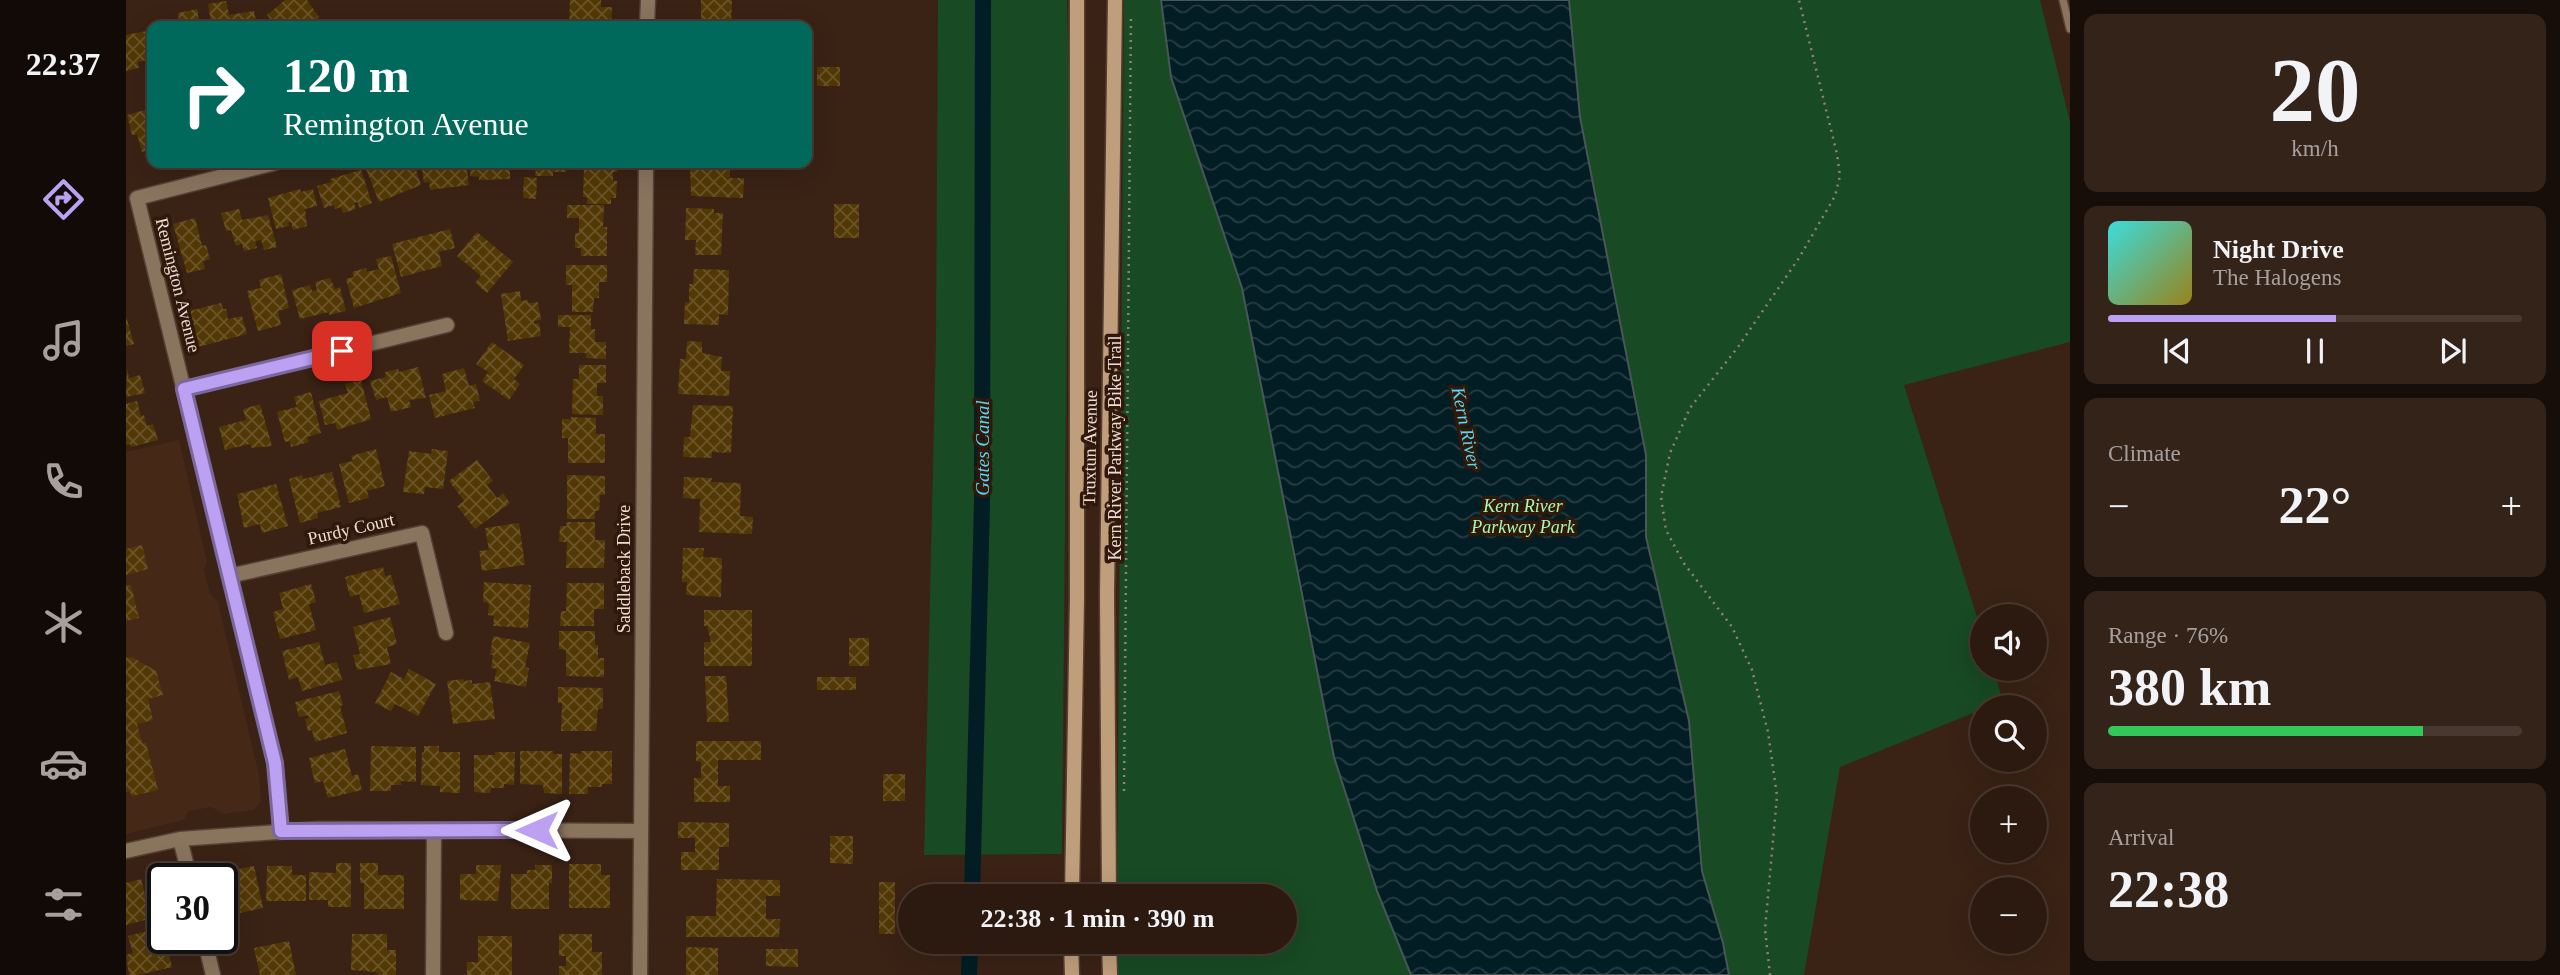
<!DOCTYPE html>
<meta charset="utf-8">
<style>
:root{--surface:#2c1a10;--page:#342319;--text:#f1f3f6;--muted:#a6a19f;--line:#483830;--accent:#bca0f2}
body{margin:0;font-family:"Times New Roman",serif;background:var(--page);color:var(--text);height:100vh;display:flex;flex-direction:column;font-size:26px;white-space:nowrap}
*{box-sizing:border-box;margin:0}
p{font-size:23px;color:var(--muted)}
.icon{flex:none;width:38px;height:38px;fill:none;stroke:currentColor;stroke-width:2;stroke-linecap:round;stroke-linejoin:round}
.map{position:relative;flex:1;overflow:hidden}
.details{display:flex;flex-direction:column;gap:14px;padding:14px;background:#180e09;width:490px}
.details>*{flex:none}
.top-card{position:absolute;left:21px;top:21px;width:665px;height:147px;border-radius:14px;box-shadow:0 7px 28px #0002,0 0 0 2px var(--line);background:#00695c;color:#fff;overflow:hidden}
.tools{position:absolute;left:1844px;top:604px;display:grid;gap:14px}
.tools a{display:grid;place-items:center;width:77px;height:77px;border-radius:50%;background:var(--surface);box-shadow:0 7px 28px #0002,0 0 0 2px var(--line);font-size:35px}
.speed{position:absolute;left:21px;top:863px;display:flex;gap:14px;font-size:35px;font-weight:700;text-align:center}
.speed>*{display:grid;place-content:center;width:91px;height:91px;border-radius:50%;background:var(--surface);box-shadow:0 7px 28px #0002,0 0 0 2px var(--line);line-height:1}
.speed .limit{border:4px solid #111;border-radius:10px;background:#fff;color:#111}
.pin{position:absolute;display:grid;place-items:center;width:60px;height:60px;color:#fff;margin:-30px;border-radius:14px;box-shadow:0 4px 10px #0006}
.me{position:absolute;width:77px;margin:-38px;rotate:270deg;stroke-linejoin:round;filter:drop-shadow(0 0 5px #0008)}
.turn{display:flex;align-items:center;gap:24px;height:147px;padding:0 21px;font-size:32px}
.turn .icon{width:91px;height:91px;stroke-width:2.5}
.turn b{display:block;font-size:49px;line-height:60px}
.big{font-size:52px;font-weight:700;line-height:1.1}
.details .tile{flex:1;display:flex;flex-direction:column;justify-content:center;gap:10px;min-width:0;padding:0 24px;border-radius:14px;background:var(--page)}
.details .dial{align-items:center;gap:0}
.dial b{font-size:91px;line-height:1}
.song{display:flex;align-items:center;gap:21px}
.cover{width:84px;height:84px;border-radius:10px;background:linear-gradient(135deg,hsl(180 70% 55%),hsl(50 70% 35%))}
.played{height:7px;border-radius:4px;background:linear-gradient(90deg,var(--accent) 55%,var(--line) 55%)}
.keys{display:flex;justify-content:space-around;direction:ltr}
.heat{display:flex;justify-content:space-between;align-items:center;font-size:38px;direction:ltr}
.charge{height:10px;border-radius:5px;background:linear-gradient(90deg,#34c759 76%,var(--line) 0)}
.trip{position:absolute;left:772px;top:884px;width:399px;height:70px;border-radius:35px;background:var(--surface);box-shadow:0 7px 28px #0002,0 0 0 2px var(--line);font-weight:700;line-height:70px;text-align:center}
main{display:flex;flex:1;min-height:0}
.tabs{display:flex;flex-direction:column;width:126px;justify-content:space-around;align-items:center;background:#120a06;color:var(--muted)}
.tabs .icon{width:49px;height:49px}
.tabs .selected{color:var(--accent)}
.tabs b{font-size:32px;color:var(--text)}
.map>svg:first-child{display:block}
.built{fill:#462817}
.park{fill:#184a23}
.water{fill:url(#water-waves);stroke:#485658;stroke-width:2}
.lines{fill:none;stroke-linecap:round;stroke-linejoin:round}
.canal{stroke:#021d24;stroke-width:16}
.building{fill:url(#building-cross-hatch)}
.service-casing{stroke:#564033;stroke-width:10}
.minor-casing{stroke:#564033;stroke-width:17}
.secondary-casing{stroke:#564033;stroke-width:17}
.path{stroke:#958176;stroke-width:2.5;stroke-dasharray:2 5;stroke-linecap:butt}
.service{stroke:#89745e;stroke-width:7}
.minor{stroke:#89745e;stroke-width:14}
.secondary{stroke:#bf9e7c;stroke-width:14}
.route-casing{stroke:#7a689d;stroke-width:18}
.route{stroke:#bca0f2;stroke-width:12}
.labels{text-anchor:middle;stroke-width:7;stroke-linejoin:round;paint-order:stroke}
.street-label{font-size:18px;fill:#ecdcd3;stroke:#30190b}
.park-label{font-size:18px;font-style:italic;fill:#a8f8b4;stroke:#30190b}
.water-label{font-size:19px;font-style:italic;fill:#55d6f7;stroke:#30190b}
</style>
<main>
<nav class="tabs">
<b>22:37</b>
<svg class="icon selected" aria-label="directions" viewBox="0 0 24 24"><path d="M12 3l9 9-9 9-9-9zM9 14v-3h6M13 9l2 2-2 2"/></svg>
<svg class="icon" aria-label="music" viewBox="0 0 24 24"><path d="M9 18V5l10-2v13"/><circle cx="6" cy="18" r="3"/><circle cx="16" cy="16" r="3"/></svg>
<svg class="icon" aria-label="phone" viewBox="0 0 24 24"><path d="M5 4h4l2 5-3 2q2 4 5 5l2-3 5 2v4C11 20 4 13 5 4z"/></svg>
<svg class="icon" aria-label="climate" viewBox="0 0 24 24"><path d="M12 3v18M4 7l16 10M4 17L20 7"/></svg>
<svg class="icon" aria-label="car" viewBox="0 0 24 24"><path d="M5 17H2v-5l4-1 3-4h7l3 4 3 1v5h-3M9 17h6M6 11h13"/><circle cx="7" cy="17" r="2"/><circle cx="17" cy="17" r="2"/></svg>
<svg class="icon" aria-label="filters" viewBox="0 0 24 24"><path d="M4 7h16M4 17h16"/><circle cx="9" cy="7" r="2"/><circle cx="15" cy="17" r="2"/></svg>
</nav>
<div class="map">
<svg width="1944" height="975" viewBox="0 0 1944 975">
<defs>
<pattern id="water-waves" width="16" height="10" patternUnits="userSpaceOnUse" patternTransform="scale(1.75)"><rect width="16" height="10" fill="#021d24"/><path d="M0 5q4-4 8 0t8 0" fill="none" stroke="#273d43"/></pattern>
<pattern id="building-cross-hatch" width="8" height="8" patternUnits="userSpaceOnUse" patternTransform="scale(1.75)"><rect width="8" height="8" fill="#523804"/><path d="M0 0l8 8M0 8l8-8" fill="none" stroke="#6b5428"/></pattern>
</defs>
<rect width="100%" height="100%" fill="#3a2215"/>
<!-- built -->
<path class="built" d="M53 440 81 562 78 570 84 594 92 602 133 775 135 801 128 810 98 814 85 807 63 811 58 820 0 834V452Z"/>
<!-- park -->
<path class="park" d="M812 0H941L943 84 936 854 798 855 810 337Z
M998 0H1914L1944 122V342L1778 385 1857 636V668L1867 669 1877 701 1714 767 1678 975H992V942H1158V896H991Z"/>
<!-- water -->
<path class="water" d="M1035 0H1443L1454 117 1520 455V537L1563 721 1576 871 1597 943 1603 975H1285L1251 891 1208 757 1116 288 1045 77Z"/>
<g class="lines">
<!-- canal -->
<path class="canal" d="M846 896 856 503 857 0
M843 975 844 942"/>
</g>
<!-- building -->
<path class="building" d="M159 0H181L193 17 181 26H174L172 24 169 26H150L141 15Z
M444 0H475V7H486L485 26 443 25Z
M575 0H606L605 26H575Z
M100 1 103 15 128 11 131 26H91L90 22H85L82 4Z
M71 9 74 26H41L53 23 52 13Z
M26 30V59L12 62 13 68 0 71V35Z
M691 67H714V86H691Z
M19 110 22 119 26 118V149L16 152 11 134 6 135 1 115Z
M246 163H288L295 185 253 202 239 166Z
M295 163H340L343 185 304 190 303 182 298 183Z
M345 163H389L388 168H384V179L353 180V177L344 176Z
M394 163H440V172H427V176H409L410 168H394Z
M461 163H491V172H487V181H491L490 198H485V204H461V197H457L458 169H461Z
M567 163H604V178H618L617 198 565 196 564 164Z
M235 170 246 203 233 208 232 202 228 203 230 209 217 213 215 207 209 209 208 205 198 208 191 186 205 182 204 179Z
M398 177 411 178 410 199 397 198Z
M174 189 175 192 187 189 191 206 179 209 181 226 167 230 165 222 162 223 163 226 150 229 142 198Z
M708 204H733V238H708Z
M441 205H478L477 227H481V256H455V248H449V233H453V218H441Z
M560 208 588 209V213H597L595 255H569L570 240H559Z
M113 209 116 220 142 215 151 247 138 250 135 240 129 241 131 248 118 251 116 244 110 246 105 230 100 231 95 213Z
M69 218 76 246 80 245 84 259 77 261 79 269 61 273 47 224Z
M324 229 329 248 313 252 316 266 275 277 266 244Z
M351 232 387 262 361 293 349 283 355 276 331 256Z
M265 256 275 293 228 308 220 279 228 277 226 272 240 268 241 272 253 269 250 259Z
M440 265H481V282H473V298H468L467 312H446V285H440Z
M568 269 603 270 602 315 593 314V325L558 324 559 302 563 303V284H567Z
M155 274 163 308 152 311 155 325 132 331 121 291 135 288 133 280Z
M204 278 209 289 214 287 220 311 203 315V312L174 319 166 290 184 285 186 291 191 290 189 282Z
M394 291 395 301 402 300V303L412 302 415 320 408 321V324L413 323 415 336 382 341 375 294Z
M95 303 97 309H100L102 319 116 316 121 334 72 347 63 311Z
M432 315H465V329H469V342H480V359L460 358V353H443L444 327H432Z
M0 316 8 344 0 346Z
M561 341 576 342V353L596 357 595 371H604L603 396 552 394 554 359H560Z
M366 342 398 365 388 379 394 384 383 400 356 381 362 372 350 364Z
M453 365H480V383H471V396H477V415L446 414 447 379H453Z
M292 367 300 398 283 400 285 407 265 412 261 397 250 400 244 381 260 377 259 372 272 369 273 372Z
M338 368 343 386 350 384 354 401 347 402 349 408 309 418 303 395 320 391 316 374Z
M1 369 3 378 14 375 19 393 0 397Z
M235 380 245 419 211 430 209 423 199 425 193 401 222 393 219 384Z
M185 392 195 433 181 437 183 442 165 447 164 441 159 442 151 412 171 407 168 397Z
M11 401 15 416 18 415 21 426 27 424 32 440 5 447 4 444 0 445V404Z
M134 404 146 446 126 448 124 444 99 450 93 427 120 420 117 409Z
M567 405 607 406 605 453 586 452V458L557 457 558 437H564Z
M445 417 470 418V434H479V463H442V438H436V419H445Z
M250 449 259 486 241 491 243 498 223 503 213 464 227 461 225 456Z
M306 449 322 451 317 489 299 487 298 494 277 492 283 451 305 454Z
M351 460 367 481 361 485 371 498 377 493 384 503 349 529 331 506 338 501 323 481Z
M206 472 215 507 191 513 192 518 174 523 163 479 176 475 177 479Z
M441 475 479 476V495H474L473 511H469V519H441Z
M558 477 586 478 585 482 615 483 614 516 627 517 626 534 573 532 574 499 557 498Z
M150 484 162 526 136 533 134 524 118 528 111 494Z
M440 522H469V540H479L478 568H440L441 542H433L434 526H441Z
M393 523 399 565 356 571 353 551 363 550 359 528Z
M16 545 22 569 0 575V549Z
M557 548H578L577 557 596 558 595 597 560 595 561 582H556Z
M257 567 259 576 265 575 274 604 238 613 233 594 224 597 219 577Z
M358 582 405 585 402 628 367 626 368 616 362 615 363 603 357 602Z
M441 583H478V609H468V626H434L435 611H440Z
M185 584 190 602 183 604 190 630 154 639 147 612 157 609 153 593Z
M5 585 13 618 0 621V586Z
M578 610H626V666H578V642H585L581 626H578Z
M264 617 271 644 261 647 265 664 231 670 227 655 234 654 227 627Z
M433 631H469V645H472V658H478V677L440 676V650L433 649Z
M367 636 404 643 399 667 403 668 400 687 368 681 371 669 365 668 367 655H364Z
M723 638H743V666H723Z
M193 642 199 665 211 662 216 680 176 691 172 677 163 680 156 651Z
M6 657 30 671 37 695 22 699 27 720 11 724 16 743H20L32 790 6 796 4 792H0V658Z
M283 669 310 684 292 716 269 704 265 711 249 703 265 672 278 679Z
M579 676H600L603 722H581Z
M691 677H730V690H691Z
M337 679 338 681 346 680V684L364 682 369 719 327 724 321 681Z
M432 687 477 688V709H472L470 731H435L436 703H432Z
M213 691 217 705 214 706 221 733 189 742 186 730 182 731 179 719 183 718 182 715 173 717 169 702Z
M570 741H635V760H592V786H604V802H568V778H575V762L570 761Z
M245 746 290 747V782L275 781V785H265V791H244Z
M298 746H313V752H334V793L314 792V786L295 785 296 753 298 752Z
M219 749 226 776 232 774 236 790 202 798 197 781 189 783 183 758Z
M394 751H427V754H436V794L418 793 417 785 394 784Z
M455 751H486V784H476V787H462V794H443L444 753 455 754Z
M369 752H389L388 785 378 784V788H365L364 793 348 792V755H369Z
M757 774H779V801H757Z
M552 822 603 823V847H593V870H555V852H569V838H552Z
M704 836H727V864L704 863Z
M210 863H225V907H202V900H183V872L210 873Z
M234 863H252V875H278V909H238V883H234Z
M443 864H475V875H484V908H443Z
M350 865H375L372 901 334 900V874H350Z
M409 865H426V883H423V909H385V874H401V870H409Z
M128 866 137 908 114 913 112 906 97 909 96 883 114 879 112 869Z
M141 866H166V875H180V901H140Z
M15 879 21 902 30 899 34 916 0 925V883Z
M591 879 654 880V896H640V919H654L653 937H560V916H590Z
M753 882H769V934H753Z
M32 928 38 952 42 950 46 967 13 975H3L0 955 7 953 2 936Z
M226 934H261V950H270V975H251V972L225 970Z
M433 934H466V952H476V975H433V966H440V956H433Z
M352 936H386V975H341V962H352Z
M163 941 170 975H134L128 948Z
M560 947 592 948V975H560Z
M640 949H672V967L640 966Z"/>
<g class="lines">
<defs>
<path id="service" d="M1937 0 1944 29"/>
<path id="minor" d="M521 26 522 0
M149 163 11 198 149 763 155 831
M58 389 321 325
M103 576 296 533 320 633
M54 839 64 878
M0 851 54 839 194 829 515 831
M78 938 87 975
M307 975 308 830
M514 975 520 163"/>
<path id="secondary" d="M946 896 951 598V0
M983 896 981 594 989 0
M945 942 946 975
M983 942 984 975"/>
</defs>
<!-- service casing -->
<use href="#service" class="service-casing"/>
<!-- minor casing -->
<use href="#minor" class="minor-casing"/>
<!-- secondary casing -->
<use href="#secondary" class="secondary-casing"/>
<!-- path -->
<path class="path" d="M998 791 1005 14
M1644 975 1639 929 1651 796 1642 732 1626 670 1606 627 1557 562 1540 530 1535 497 1544 453 1564 408 1612 347 1673 258 1709 196 1714 176 1711 154 1673 0"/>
<!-- service -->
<use href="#service" class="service"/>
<!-- minor -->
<use href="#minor" class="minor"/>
<!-- secondary -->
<use href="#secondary" class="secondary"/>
</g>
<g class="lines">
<defs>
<path id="route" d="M216 351 58 389 149 763 155 831 411 830"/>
</defs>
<!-- route casing -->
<use href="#route" class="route-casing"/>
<!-- route -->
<use href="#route" class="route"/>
</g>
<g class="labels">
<!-- street labels -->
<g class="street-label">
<text transform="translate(52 285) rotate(76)" y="6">Remington Avenue</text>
<text transform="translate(964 448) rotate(-89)" y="6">Truxtun Avenue</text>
<text transform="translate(989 448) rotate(-90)" y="6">Kern River Parkway Bike Trail</text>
<text transform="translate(225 529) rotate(-13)" y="6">Purdy Court</text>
<text transform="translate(498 569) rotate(-90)" y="6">Saddleback Drive</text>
</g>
<!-- park labels -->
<g class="park-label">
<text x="1397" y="512">Kern River<tspan x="1397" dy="21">Parkway Park</tspan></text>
</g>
<!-- water labels -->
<g class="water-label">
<text transform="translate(1341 428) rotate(78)" y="7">Kern River</text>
<text transform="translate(856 448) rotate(-90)" y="7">Gates Canal</text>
</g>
</g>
</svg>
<div class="tools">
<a><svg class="icon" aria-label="sound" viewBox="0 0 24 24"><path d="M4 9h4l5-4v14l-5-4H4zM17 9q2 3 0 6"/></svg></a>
<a><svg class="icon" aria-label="search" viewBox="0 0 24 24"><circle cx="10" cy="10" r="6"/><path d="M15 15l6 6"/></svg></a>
<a>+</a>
<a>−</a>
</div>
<div class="speed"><div class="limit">30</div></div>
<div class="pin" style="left:216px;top:351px;background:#d93025"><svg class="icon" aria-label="arrive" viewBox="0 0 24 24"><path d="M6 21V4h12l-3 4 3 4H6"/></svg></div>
<svg class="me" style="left:411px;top:830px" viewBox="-20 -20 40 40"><path d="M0-17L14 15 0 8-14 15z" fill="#bca0f2" stroke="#fff" stroke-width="4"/></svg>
<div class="trip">22:38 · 1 min · 390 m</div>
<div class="top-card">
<div class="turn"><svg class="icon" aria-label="right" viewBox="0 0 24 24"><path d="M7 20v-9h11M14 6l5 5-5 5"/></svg><div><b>120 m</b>Remington Avenue</div></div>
</div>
</div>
<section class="details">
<div class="tile dial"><b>20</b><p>km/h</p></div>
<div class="tile">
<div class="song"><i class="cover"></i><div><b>Night Drive</b><p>The Halogens</p></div></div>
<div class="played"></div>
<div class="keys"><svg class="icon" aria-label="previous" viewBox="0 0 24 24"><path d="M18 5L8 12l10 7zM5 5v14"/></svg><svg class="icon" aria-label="pause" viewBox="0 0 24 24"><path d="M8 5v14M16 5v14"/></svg><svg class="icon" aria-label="next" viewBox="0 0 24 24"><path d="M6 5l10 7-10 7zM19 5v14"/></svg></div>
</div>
<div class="tile"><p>Climate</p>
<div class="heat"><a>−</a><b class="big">22°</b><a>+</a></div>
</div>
<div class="tile"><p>Range · 76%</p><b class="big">380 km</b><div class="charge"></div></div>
<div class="tile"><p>Arrival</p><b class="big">22:38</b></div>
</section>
</main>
